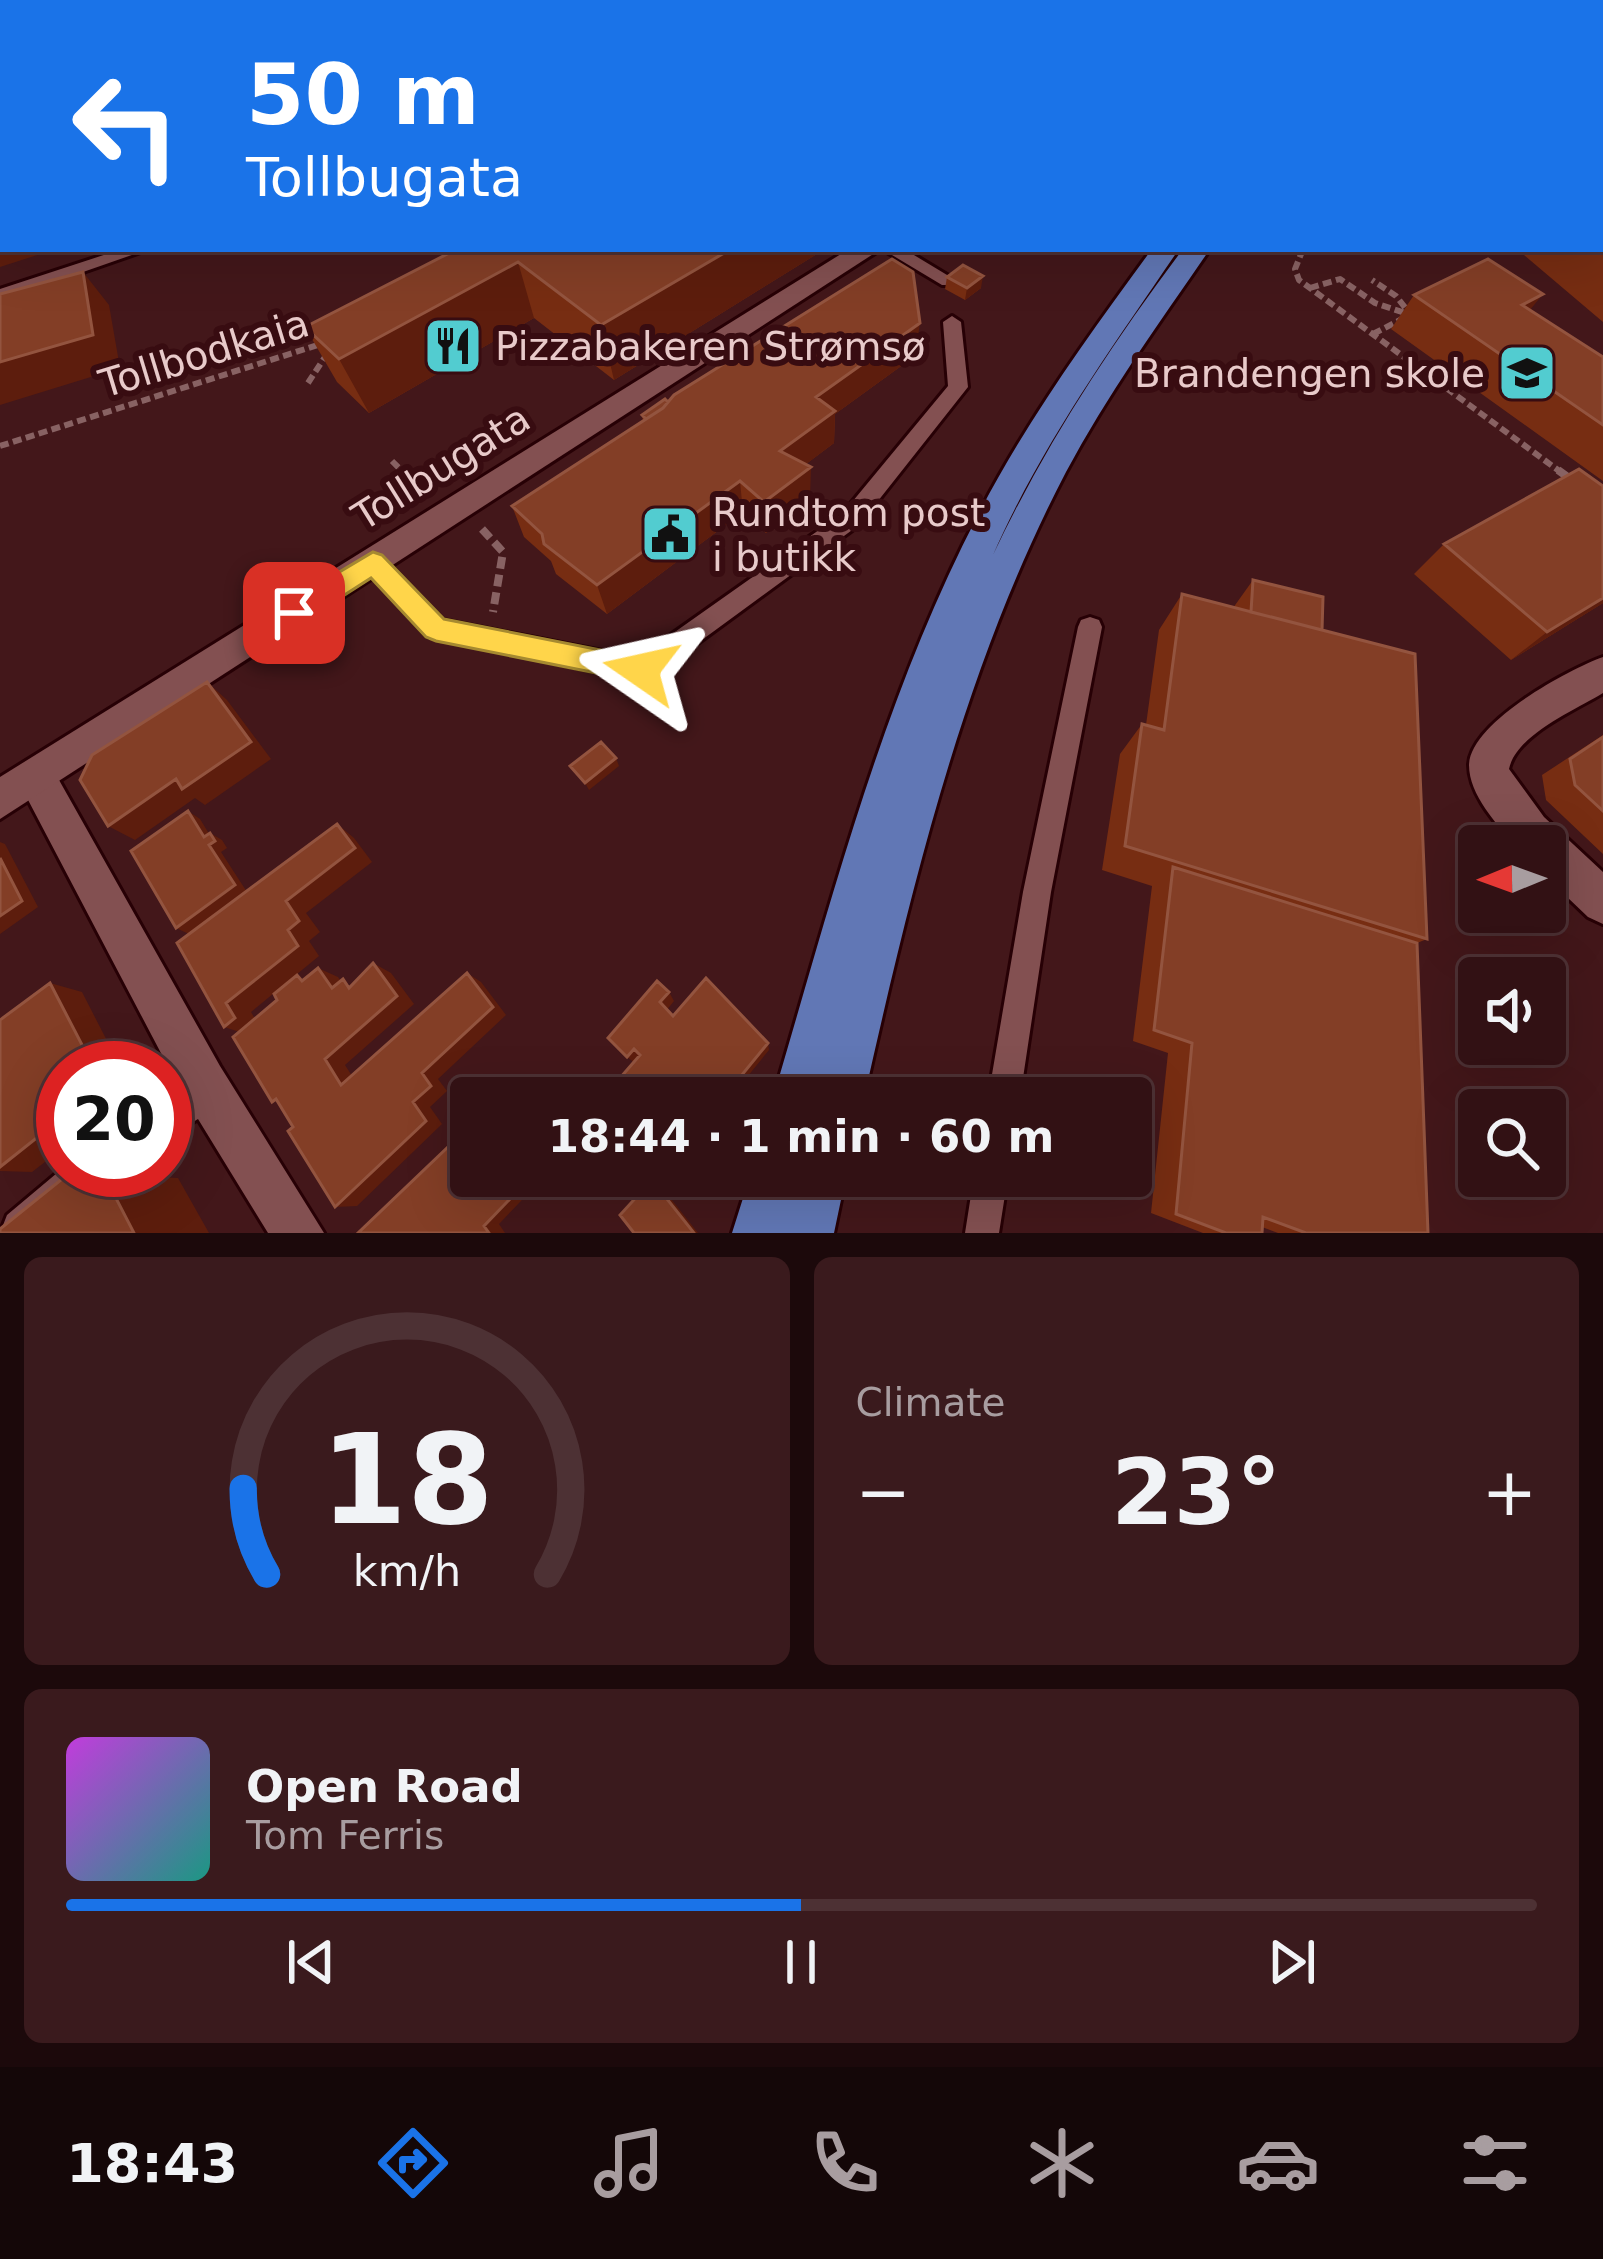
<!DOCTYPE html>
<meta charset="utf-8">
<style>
:root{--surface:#321114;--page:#3a1a1d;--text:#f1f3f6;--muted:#a89da0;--line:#4d3134;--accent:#1a73e8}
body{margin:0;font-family:"DejaVu Sans",sans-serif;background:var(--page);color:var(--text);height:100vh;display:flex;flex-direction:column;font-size:45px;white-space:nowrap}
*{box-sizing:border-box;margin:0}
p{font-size:39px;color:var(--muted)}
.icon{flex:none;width:66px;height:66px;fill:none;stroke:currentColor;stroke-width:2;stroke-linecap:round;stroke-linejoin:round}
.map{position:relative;height:1233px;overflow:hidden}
.details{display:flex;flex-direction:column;gap:24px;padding:24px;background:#1c090b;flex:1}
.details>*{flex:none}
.top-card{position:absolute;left:0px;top:0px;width:1605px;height:252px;box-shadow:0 12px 48px #0002,0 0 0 3px var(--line);background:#1a73e8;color:#fff;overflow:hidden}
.needle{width:78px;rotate:269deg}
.tools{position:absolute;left:1458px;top:825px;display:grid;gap:24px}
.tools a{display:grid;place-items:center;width:108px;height:108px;border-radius:12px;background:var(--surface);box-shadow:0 12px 48px #0002,0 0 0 3px var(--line);font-size:60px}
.speed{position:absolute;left:36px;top:1041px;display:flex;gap:24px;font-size:60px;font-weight:700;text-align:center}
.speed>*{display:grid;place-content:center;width:156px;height:156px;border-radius:50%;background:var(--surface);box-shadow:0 12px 48px #0002,0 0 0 3px var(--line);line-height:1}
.speed .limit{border:18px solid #d22;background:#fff;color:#111}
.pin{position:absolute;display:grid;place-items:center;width:102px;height:102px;color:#fff;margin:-51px;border-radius:24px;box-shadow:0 6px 18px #0006}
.me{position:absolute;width:132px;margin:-66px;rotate:281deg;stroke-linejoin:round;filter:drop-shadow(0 0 9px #0008)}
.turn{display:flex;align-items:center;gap:42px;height:252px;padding:0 48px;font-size:54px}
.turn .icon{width:156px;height:156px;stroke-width:2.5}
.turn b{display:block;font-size:84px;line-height:102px}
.big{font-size:90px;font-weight:800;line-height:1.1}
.details .card{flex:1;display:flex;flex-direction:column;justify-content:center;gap:18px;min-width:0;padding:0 42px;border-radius:18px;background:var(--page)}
.details .dial{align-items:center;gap:0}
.dial svg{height:312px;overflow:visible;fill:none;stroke:var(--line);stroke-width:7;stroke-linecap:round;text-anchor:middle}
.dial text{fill:var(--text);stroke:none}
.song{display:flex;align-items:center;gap:36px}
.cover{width:144px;height:144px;border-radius:18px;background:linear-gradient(135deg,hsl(290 70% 55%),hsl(170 70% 35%))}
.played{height:12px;border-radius:6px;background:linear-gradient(90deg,var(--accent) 50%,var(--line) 50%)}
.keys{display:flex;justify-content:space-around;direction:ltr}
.heat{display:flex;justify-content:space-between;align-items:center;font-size:66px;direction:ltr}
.details .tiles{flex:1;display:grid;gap:24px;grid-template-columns:1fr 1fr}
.card:last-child{grid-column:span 2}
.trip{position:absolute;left:450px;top:1077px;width:702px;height:120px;border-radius:12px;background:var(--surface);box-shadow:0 12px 48px #0002,0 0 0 3px var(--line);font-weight:800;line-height:120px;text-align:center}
.menu{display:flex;height:192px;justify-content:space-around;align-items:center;background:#140708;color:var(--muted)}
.menu .icon{width:84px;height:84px}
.menu .selected{color:var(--accent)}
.menu b{font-size:54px;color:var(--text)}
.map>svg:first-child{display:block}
.water{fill:#031212}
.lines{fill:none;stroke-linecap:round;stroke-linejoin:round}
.lane-casing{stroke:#270005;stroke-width:6}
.street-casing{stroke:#270005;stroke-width:6}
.secondary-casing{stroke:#270005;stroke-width:6}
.primary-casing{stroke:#270005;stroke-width:6}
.path-far2{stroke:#886263;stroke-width:4.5;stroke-dasharray:8 3;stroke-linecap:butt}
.path-far1{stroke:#886263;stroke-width:6;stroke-dasharray:9 4.5;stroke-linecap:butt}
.path{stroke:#886263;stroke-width:8;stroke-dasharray:12 6;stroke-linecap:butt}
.lane{fill:#835051;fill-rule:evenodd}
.street{fill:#835051;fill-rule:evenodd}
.secondary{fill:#835051;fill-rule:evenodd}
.primary{fill:#6177b5;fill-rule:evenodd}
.wall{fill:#772d12}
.shaded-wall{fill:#5d1d0d}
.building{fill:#833e26;stroke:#93543f;stroke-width:3}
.route{fill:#ffd54a;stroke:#a68a30;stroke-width:3}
.labels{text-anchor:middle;stroke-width:12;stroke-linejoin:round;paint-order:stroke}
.poi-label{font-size:39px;fill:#e8caca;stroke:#380c11;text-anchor:start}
.street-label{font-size:39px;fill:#e8caca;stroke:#380c11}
</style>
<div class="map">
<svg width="1603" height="1233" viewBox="0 0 1603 1233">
<rect width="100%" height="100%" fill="#43171a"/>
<!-- water -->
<path class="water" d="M0 0H418L3 3 0 141Z"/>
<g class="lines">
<defs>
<path id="lane" d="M1169 0H1183L1167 3Z
M122 249H149L0 301V289Z
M882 249H904L957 281 954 285H942Z
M952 316 961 322 968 387 859 525 650 678 641 681 427 636 361 563 373 554 381 556 443 620 638 658 843 513 948 386 943 322Z
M1090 617 1099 620 1102 627 1051 892 1020 1098H988L1023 892 1078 627 1081 620Z
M974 1176H1008L999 1233H965Z"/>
<path id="street" d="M1603 657V693C1575 710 1516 735 1509 769L1544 817 1603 872V924L1588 917 1545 876V846H1515C1497 824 1469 795 1469 765 1470 723 1567 670 1603 657Z
M36 758 50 764 220 1066 324 1233H268L198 1119 165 1139V1083L173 1076 16 777 22 764Z
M63 1168 125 1170 118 1188 65 1233H0L7 1215Z"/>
<path id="secondary" d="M849 249H881L0 819V777Z"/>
<path id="primary" d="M1114 0H1134L1112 3Z
M1471 0H1495L1469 3Z
M1518 0H1542L1516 3Z
M1152 249H1179C1111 349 1042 444 993 555 1045 445 1110 346 1183 249H1210C1160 322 1108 393 1066 472 964 667 912 885 864 1098H773C831 902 883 697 978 515 1027 420 1089 335 1152 249Z
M750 1176H846L834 1233H732Z"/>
</defs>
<!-- lane casing -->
<use href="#lane" class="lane-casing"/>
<!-- street casing -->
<use href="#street" class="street-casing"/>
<!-- secondary casing -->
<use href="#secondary" class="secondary-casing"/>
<!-- primary casing -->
<use href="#primary" class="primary-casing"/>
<!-- path-far2 -->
<path class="path-far2" d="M1049 3 1054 0"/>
<!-- path-far1 -->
<path class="path-far1" d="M1303 249 1295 269 1299 280 1562 473
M1310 288 1340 279 1375 303 1411 315 1396 296 1372 280
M1373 334 1402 319
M308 383 327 354
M0 446 321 344
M392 461 404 473"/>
<!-- path -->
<path class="path" d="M401 470 421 489
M1558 470 1573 481
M482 529 503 552 493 612"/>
<!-- lane -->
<use href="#lane" class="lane"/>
<!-- street -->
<use href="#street" class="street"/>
<!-- secondary -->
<use href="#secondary" class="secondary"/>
<!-- primary -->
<use href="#primary" class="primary"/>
</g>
<!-- wall -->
<path class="wall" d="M1322 0H1380L1379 3H1321Z
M1602 21H1603V322L1517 249H1602Z
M457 249H825L614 380 534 318 369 413 337 382 305 327Z
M947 277 981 288 965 300 945 289Z
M1414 295 1530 310 1603 357V481L1391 329Z
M915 356 835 414 834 443 806 464 810 498 766 533 743 512 607 614 556 574 551 561 524 537 512 506 643 421 642 415 668 402Z
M1603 486V603L1511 660 1414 574 1444 544Z
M1253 580 1322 630 1427 939 1417 943 1428 1233H1278L1262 1227V1233H1203L1151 1213 1168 1053 1133 1041 1152 886 1102 870 1120 754 1142 724 1146 725 1159 630 1182 594 1233 608Z
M1603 735V854L1546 800 1542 775Z"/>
<!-- shaded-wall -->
<path class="shaded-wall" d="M699 0H759L753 3H693Z
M3 196V249H56L0 267V197Z
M731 249H825L614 380 601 325Z
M518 262 534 318 369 413 339 359Z
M83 272 109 305 120 368 0 405V362Z
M983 276 981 288 965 300 967 288Z
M1543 294 1516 327 1522 305Z
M920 323 915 356 835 414 834 443 781 483 780 451 816 397Z
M811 467 810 498 766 533 764 502Z
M740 481 743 512 607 614 597 585Z
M1603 598V603L1511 660 1547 632Z
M207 682 227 700 271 759 205 805 195 798 135 840 108 826Z
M616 758 619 766 589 790 585 783Z
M188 811 200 819 214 842 210 833 222 840 227 848 221 852 247 892 189 934 176 928 204 837Z
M337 824 354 838 372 862 306 913 320 932 309 941 319 956 251 1012 259 1026 249 1035 224 1027 226 1003 288 930 286 901Z
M0 842 5 844 38 907 0 934Z
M373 963 391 973 414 1004 345 1065 361 1090 341 1085 325 1059Z
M318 968 338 977 352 997 332 988Z
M467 973 481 982 506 1015 438 1079 447 1091 430 1107 442 1124 357 1206 335 1207 413 1102 422 1073Z
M50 983 82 992 121 1068H94Z
M669 992 674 1001 666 1011 660 1002Z
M768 1043 769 1050 730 1098H723Z
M634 1049 641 1055 635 1063 627 1057Z
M519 1078 532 1083 543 1098H535Z
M63 1117V1148L32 1172 0 1171V1157Z
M104 1175 178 1178 209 1233H134Z
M532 1176H545L499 1224 505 1233H489L484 1226Z
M652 1180H656L698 1233H694Z"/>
<!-- building -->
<path class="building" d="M562 0H699L693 3H556Z
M1202 0H1299L1303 1 1301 3H1197Z
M1602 121H1603V249L1602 248Z
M3 122V196L0 197V123Z
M457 249H731L601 325 518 262 339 359 305 327Z
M892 259 913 272 920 323 816 397 835 411 780 451 811 467 764 502 740 481 597 585 544 544 542 534 512 506 663 408 674 395Z
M1488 259 1543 294 1522 305 1603 357V425L1414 295Z
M963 265 983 276 967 288 947 277Z
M83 272 93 335 0 362V294Z
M665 399 668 402 663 408 646 419 642 415Z
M1579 469 1603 486V598L1547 632 1444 544Z
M1253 580 1323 597 1322 630 1251 612Z
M1182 594 1415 654 1427 939 1125 846 1142 724 1164 730Z
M207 682 251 742 182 789 176 779 108 826 80 780 92 755Z
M1603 737V811L1575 785 1570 759Z
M601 742 616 758 585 783 570 766Z
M188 811 204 837 210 833 215 841 209 845 235 885 176 928 131 851Z
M337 824 355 848 286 901 299 921 288 930 298 946 226 1003 235 1018 224 1027 177 943Z
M0 858 22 901 0 916Z
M1173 867 1417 943 1428 1233H1306L1263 1217 1262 1233H1226L1176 1214 1192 1043 1154 1030Z
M373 963 397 996 325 1059 341 1085 467 973 493 1007 422 1073 431 1086 413 1102 426 1121 335 1207 288 1131 293 1127 276 1099 272 1102 233 1037 277 1000 274 994 297 975 302 981 318 968 332 988 343 979 349 988Z
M706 978 768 1043 723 1098H609L606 1094 640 1055 634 1049 627 1057 608 1038 657 981 669 992 660 1002 673 1016Z
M50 983 94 1068H63V1117L0 1167V1020Z
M519 1078 535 1098H499Z
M471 1125V1176H532L484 1226 489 1233H358Z
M67 1175H104L134 1233H0V1229Z
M652 1180 694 1233H634L620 1215Z"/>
<!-- route -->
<path class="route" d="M373 552 382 555 444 619 641 658 651 661 655 670 651 679 641 682 436 641 426 637 371 578 304 621H284L280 613 284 605Z"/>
<!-- icons -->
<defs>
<symbol id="restaurant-square" viewBox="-11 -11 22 22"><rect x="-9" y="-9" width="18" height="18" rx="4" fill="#52ccd0" stroke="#380c11"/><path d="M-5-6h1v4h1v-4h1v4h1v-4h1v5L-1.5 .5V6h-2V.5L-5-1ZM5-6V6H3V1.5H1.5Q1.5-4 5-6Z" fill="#111"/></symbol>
<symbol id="school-square" viewBox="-11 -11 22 22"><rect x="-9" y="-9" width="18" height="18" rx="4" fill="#52ccd0" stroke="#380c11"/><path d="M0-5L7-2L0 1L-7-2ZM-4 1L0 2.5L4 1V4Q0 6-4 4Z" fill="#111"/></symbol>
<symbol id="civic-square" viewBox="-11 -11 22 22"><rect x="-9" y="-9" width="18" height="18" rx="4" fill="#52ccd0" stroke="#380c11"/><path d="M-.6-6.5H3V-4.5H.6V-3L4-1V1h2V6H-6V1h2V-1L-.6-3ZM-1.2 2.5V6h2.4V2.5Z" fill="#111"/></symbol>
</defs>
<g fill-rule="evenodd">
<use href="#restaurant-square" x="420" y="313" width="66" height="66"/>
<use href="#school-square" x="1494" y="340" width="66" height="66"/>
<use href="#civic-square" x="637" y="501" width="66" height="66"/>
</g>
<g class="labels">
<!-- poi labels -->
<g class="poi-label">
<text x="495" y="360">Pizzabakeren Strømsø</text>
<text x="1485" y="387" text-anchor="end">Brandengen skole</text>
<text x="712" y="526">Rundtom post<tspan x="712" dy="45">i butikk</tspan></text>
</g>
<!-- street labels -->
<g class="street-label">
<text transform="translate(204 353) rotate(-17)" y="14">Tollbodkaia</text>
<text transform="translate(441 467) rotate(-32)" y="14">Tollbugata</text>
</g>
</g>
</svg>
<div class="tools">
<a><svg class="needle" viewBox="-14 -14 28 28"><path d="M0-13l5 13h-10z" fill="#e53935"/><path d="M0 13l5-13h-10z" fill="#a89da0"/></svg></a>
<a><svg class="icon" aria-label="sound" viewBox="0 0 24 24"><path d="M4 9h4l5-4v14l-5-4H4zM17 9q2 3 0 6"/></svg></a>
<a><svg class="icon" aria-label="search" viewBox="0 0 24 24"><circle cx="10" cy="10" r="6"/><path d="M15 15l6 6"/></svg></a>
</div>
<div class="speed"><div class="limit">20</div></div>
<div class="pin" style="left:294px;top:613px;background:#d93025"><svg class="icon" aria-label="arrive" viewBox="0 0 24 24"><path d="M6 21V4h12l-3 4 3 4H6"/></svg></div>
<svg class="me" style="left:641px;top:670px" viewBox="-20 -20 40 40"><path d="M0-17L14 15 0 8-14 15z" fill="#ffd54a" stroke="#fff" stroke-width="4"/></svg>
<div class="trip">18:44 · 1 min · 60 m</div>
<div class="top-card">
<div class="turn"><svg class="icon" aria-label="left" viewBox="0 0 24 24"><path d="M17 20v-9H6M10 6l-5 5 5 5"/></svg><div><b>50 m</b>Tollbugata</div></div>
</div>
</div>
<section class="details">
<div class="tiles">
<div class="card dial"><svg viewBox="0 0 100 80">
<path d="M14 69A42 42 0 1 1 86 69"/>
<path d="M14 69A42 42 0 0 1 8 47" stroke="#1a73e8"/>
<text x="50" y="56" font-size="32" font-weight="700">18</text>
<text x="50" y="72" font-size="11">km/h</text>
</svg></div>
<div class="card"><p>Climate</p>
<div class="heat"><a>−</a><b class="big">23°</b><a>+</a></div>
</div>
<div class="card">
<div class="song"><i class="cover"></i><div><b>Open Road</b><p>Tom Ferris</p></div></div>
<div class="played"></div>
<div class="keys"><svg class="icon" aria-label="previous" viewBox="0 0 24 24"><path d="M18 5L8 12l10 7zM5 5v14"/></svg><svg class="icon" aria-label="pause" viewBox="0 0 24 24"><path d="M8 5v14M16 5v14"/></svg><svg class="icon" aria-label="next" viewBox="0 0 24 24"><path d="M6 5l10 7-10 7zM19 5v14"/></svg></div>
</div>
</div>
</section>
<nav class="menu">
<b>18:43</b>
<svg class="icon selected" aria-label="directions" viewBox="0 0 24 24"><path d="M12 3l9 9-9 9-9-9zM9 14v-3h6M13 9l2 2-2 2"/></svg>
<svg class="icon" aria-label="music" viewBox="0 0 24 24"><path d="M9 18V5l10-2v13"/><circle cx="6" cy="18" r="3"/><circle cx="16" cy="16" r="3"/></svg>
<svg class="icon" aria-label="phone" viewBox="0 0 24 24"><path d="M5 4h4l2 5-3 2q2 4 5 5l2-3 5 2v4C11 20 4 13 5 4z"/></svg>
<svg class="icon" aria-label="climate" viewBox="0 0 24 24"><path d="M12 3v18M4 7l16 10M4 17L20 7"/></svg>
<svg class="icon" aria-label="car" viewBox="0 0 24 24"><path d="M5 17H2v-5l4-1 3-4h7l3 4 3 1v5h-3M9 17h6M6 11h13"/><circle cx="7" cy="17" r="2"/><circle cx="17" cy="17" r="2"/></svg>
<svg class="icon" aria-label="filters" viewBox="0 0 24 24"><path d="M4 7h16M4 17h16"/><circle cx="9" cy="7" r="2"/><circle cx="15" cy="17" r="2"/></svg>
</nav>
